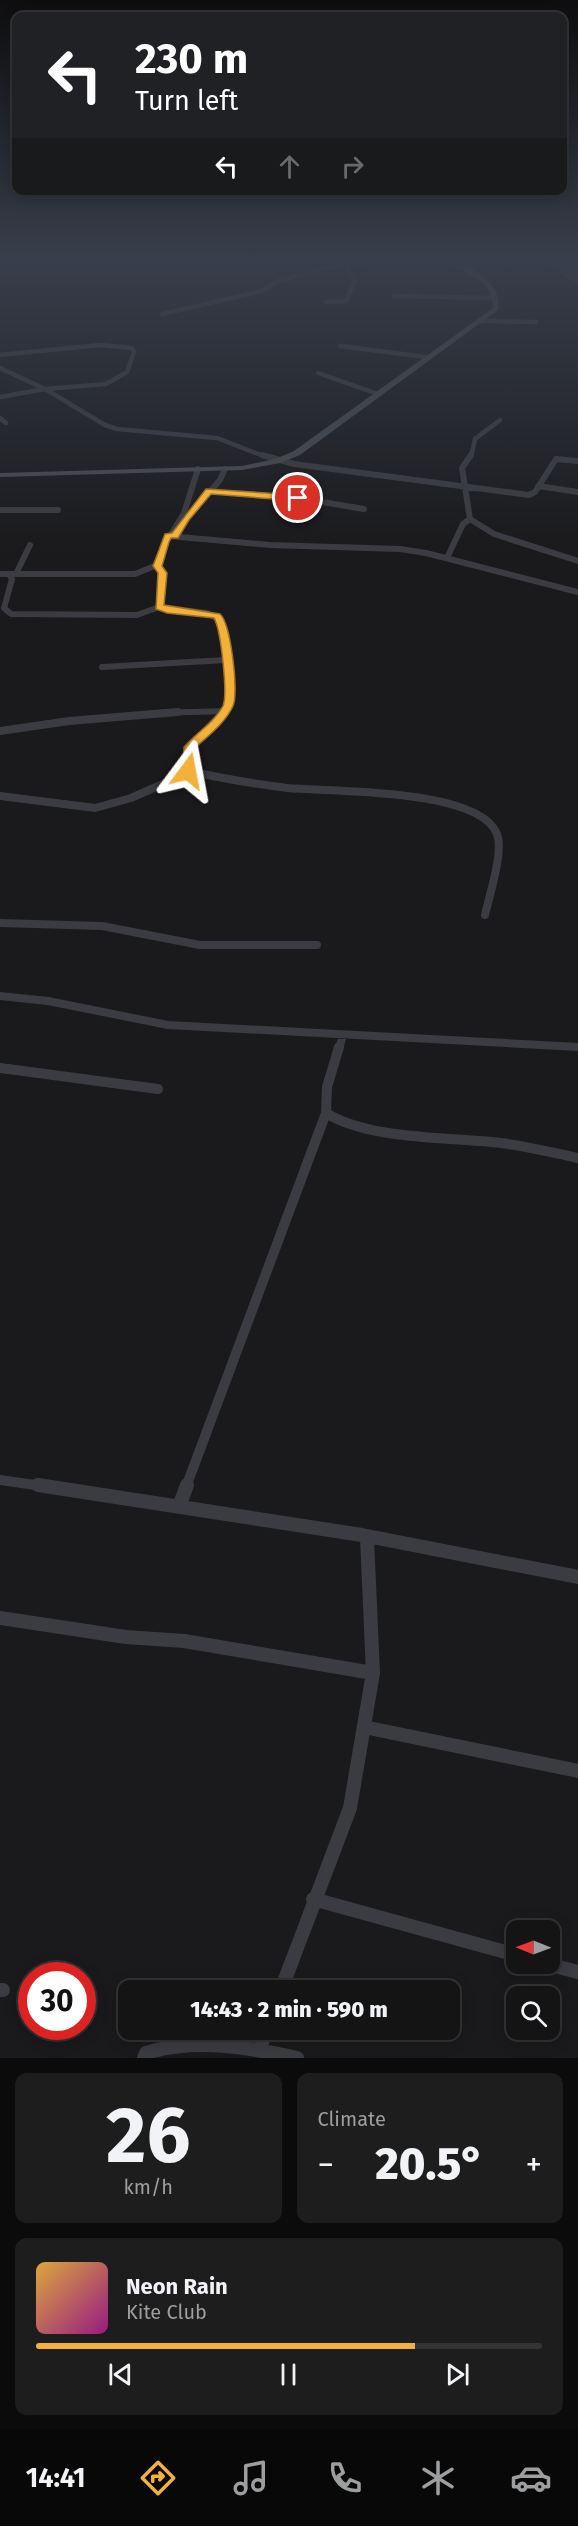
<!DOCTYPE html>
<meta charset="utf-8">
<style>
:root{--surface:#141415;--page:#1d1d1e;--text:#f1f3f6;--muted:#9d9ea0;--line:#333334;--accent:#f3b13b}
body{margin:0;font-family:"Fira Sans",sans-serif;background:var(--page);color:var(--text);height:100vh;display:flex;flex-direction:column;font-size:22px;white-space:nowrap}
*{box-sizing:border-box;margin:0}
p{font-size:20px;color:var(--muted)}
.icon{flex:none;width:33px;height:33px;fill:none;stroke:currentColor;stroke-width:2;stroke-linecap:round;stroke-linejoin:round}
.map{position:relative;height:2058px;overflow:hidden}
.drawer{display:flex;flex-direction:column;gap:15px;padding:15px;background:#0b0b0c;flex:1}
.drawer>*{flex:none}
.banner{position:absolute;left:12px;top:12px;width:555px;height:183px;border-radius:12px;box-shadow:0 3px 15px #0003,0 0 0 2px var(--line);background:#202124;color:#fff;overflow:hidden}
.needle{width:39px;rotate:271deg}
.buttons{position:absolute;left:506px;top:1920px;display:grid;gap:12px}
.buttons a{display:grid;place-items:center;width:54px;height:54px;border-radius:12px;background:var(--surface);box-shadow:0 3px 15px #0003,0 0 0 2px var(--line);font-size:30px}
.speed{position:absolute;left:18px;top:1962px;display:flex;gap:12px;font-size:30px;font-weight:700;text-align:center}
.speed>*{display:grid;place-content:center;width:78px;height:78px;border-radius:50%;background:var(--surface);box-shadow:0 3px 15px #0003,0 0 0 2px var(--line);line-height:1}
.speed .limit{border:9px solid #d22;background:#fff;color:#111}
.pin{position:absolute;display:grid;place-items:center;width:51px;height:51px;color:#fff;margin:-26px;border:3px solid #fff;border-radius:50%;box-shadow:0 2px 6px #0007}
.me{position:absolute;width:66px;margin:-33px;rotate:13deg;stroke-linejoin:round;filter:drop-shadow(0 0 4px #0008)}
.turn{display:flex;align-items:center;gap:21px;height:126px;padding:0 24px;font-size:27px}
.turn .icon{width:78px;height:78px;stroke-width:2.5}
.turn b{display:block;font-size:42px;line-height:51px}
.lanes{display:flex;align-items:center;height:57px;padding:0 24px;background:#0003;justify-content:center;gap:30px;direction:ltr}
.lanes .off{opacity:.35}
.big{font-size:45px;font-weight:800;line-height:1.1}
.drawer .card{flex:1;display:flex;flex-direction:column;justify-content:center;gap:9px;min-width:0;padding:0 21px;border-radius:12px;background:var(--page)}
.drawer .dial{align-items:center;gap:0}
.dial b{font-size:78px;line-height:1}
.song{display:flex;align-items:center;gap:18px}
.cover{width:72px;height:72px;border-radius:9px;background:linear-gradient(135deg,hsl(40 70% 55%),hsl(310 70% 35%))}
.played{height:6px;border-radius:3px;background:linear-gradient(90deg,var(--accent) 75%,var(--line) 75%)}
.keys{display:flex;justify-content:space-around;direction:ltr}
.heat{display:flex;justify-content:space-between;align-items:center;font-size:33px;direction:ltr}
.drawer .tiles{flex:1;display:grid;gap:15px;grid-template-columns:1fr 1fr}
.card:last-child{grid-column:span 2}
.trip{position:absolute;left:118px;top:1980px;width:342px;height:60px;border-radius:12px;background:var(--surface);box-shadow:0 3px 15px #0003,0 0 0 2px var(--line);font-weight:800;line-height:60px;text-align:center}
.dock{display:flex;height:96px;justify-content:space-around;align-items:center;background:#080808;color:var(--muted)}
.dock .icon{width:42px;height:42px}
.dock .selected{color:var(--accent)}
.dock b{font-size:27px;color:var(--text)}
.map>svg:first-child{display:block}
.water{fill:#2f3940}
.lines{fill:none;stroke-linecap:round;stroke-linejoin:round}
.street-far4{stroke:#3b3c41;stroke-width:4.5}
.street-far3{stroke:#3b3c41;stroke-width:6}
.street-far2{stroke:#3b3c41;stroke-width:8}
.street-far1{stroke:#3b3c41;stroke-width:10}
.street{stroke:#3b3c41;stroke-width:14}
.secondary{fill:#494b51;fill-rule:evenodd}
.route{fill:#f3b13b;stroke:#9e7326;stroke-width:1.5}
</style>
<div class="map">
<svg width="578" height="2058" viewBox="0 0 578 2058">
<rect width="100%" height="100%" fill="#1a1a1c"/>
<!-- water -->
<path class="water" d="M537 259H578V284Z"/>
<g class="lines">
<!-- street-far4 -->
<path class="street-far4" d="M254 260 259 259
M394 296 496 298
M326 302 346 301 355 280 344 264
M162 314 262 291 280 280 323 269 380 259
M479 321 536 322
M340 346 426 357
M0 355 100 345 132 348 134 352 127 372 106 384 45 389 0 397
M0 368 45 389 105 425 117 429 217 438 266 457
M318 373 378 394
M0 418 6 423
M471 457 475 439 500 420"/>
<!-- street-far3 -->
<path class="street-far3" d="M262 455 294 464 529 495 535 492 556 459 578 461
M198 469 184 513 163 548 157 565 162 573 159 607 207 613 220 620C226 643 236 694 224 713
M538 486 578 492
M209 491 298 498 364 509
M0 510H58
M470 519 462 468 471 455
M470 519 494 534 578 561
M182 524 220 480 225 469
M168 536 270 545 400 549 426 553 578 592
M447 558 463 524 470 519
M0 574H135L157 565
M9 574 12 579 4 608 11 614 137 615 159 607
M16 574 30 545
M102 667 226 660
M155 713 227 711"/>
<!-- street-far2 -->
<path class="street-far2" d="M0 731 69 721 178 712
M188 771C221 778 254 784 288 788 331 792 479 788 497 834 504 852 489 896 485 915
M0 796 95 808 131 798 185 774 188 771 190 747 224 712
M0 923 102 926 200 945H317
M0 996 48 1001 168 1025 578 1047
M339 1049 343 1035"/>
<!-- street-far1 -->
<path class="street-far1" d="M0 1068 158 1089
M326 1113C369 1140 450 1137 501 1143 527 1146 553 1153 578 1158
M0 1480 49 1487
M186 1487 326 1113 327 1087 339 1047"/>
<!-- street -->
<path class="street" d="M38 1485 362 1535 578 1577
M180 1504 187 1485
M0 1618 126 1637 184 1641 373 1673
M364 1727 578 1771
M313 1899 516 1955
M547 1964 578 1972
M0 1990H3
M281 1990 350 1808 373 1673 367 1538
M260 2048 267 2030
M144 2058 146 2053C195 2038 248 2047 297 2058"/>
<!-- secondary -->
<path class="secondary" d="M439 259C464 259 504 282 498 310L300 455 280 463 242 470 0 477V473L242 466 275 459 294 451 493 308C493 277 461 273 439 259Z"/>
</g>
<!-- sky -->
<linearGradient id="sky" x2="0" y2="1"><stop stop-color="#0e0e0f"/><stop offset="0.47" stop-color="#383e4b"/><stop offset="1" stop-color="#383e4b" stop-opacity="0"/></linearGradient>
<rect width="578" height="547" fill="url(#sky)"/>
<!-- route -->
<path class="route" d="M206 489 298 495 302 498 298 501 211 494 189 520 178 538H171L169 542 162 566 167 573 164 605 220 614C231 624 239 693 233 706 225 723 209 735 195 748L193 771 188 774 182 771 184 747C196 733 214 723 223 706 228 694 221 630 214 618L167 613 156 609 158 573 153 566 165 534 172 533Z"/>
</svg>
<div class="buttons">
<a><svg class="needle" viewBox="-14 -14 28 28"><path d="M0-13l5 13h-10z" fill="#e53935"/><path d="M0 13l5-13h-10z" fill="#9d9ea0"/></svg></a>
<a><svg class="icon" aria-label="search" viewBox="0 0 24 24"><circle cx="10" cy="10" r="6"/><path d="M15 15l6 6"/></svg></a>
</div>
<div class="speed"><div class="limit">30</div></div>
<div class="pin" style="left:298px;top:498px;background:#d93025"><svg class="icon" aria-label="arrive" viewBox="0 0 24 24"><path d="M6 21V4h12l-3 4 3 4H6"/></svg></div>
<svg class="me" style="left:188px;top:771px" viewBox="-20 -20 40 40"><path d="M0-17L14 15 0 8-14 15z" fill="#f3b13b" stroke="#fff" stroke-width="4"/></svg>
<div class="trip">14:43 · 2 min · 590 m</div>
<div class="banner">
<div class="turn"><svg class="icon" aria-label="left" viewBox="0 0 24 24"><path d="M17 20v-9H6M10 6l-5 5 5 5"/></svg><div><b>230 m</b>Turn left</div></div>
<div class="lanes"><svg class="icon" aria-label="left" viewBox="0 0 24 24"><path d="M17 20v-9H6M10 6l-5 5 5 5"/></svg><svg class="icon off" aria-label="ahead" viewBox="0 0 24 24"><path d="M12 20V5M6 11l6-6 6 6"/></svg><svg class="icon off" aria-label="right" viewBox="0 0 24 24"><path d="M7 20v-9h11M14 6l5 5-5 5"/></svg></div>
</div>
</div>
<section class="drawer">
<div class="tiles">
<div class="card dial"><b>26</b><p>km/h</p></div>
<div class="card"><p>Climate</p>
<div class="heat"><a>−</a><b class="big">20.5°</b><a>+</a></div>
</div>
<div class="card">
<div class="song"><i class="cover"></i><div><b>Neon Rain</b><p>Kite Club</p></div></div>
<div class="played"></div>
<div class="keys"><svg class="icon" aria-label="previous" viewBox="0 0 24 24"><path d="M18 5L8 12l10 7zM5 5v14"/></svg><svg class="icon" aria-label="pause" viewBox="0 0 24 24"><path d="M8 5v14M16 5v14"/></svg><svg class="icon" aria-label="next" viewBox="0 0 24 24"><path d="M6 5l10 7-10 7zM19 5v14"/></svg></div>
</div>
</div>
</section>
<nav class="dock">
<b>14:41</b>
<svg class="icon selected" aria-label="directions" viewBox="0 0 24 24"><path d="M12 3l9 9-9 9-9-9zM9 14v-3h6M13 9l2 2-2 2"/></svg>
<svg class="icon" aria-label="music" viewBox="0 0 24 24"><path d="M9 18V5l10-2v13"/><circle cx="6" cy="18" r="3"/><circle cx="16" cy="16" r="3"/></svg>
<svg class="icon" aria-label="phone" viewBox="0 0 24 24"><path d="M5 4h4l2 5-3 2q2 4 5 5l2-3 5 2v4C11 20 4 13 5 4z"/></svg>
<svg class="icon" aria-label="climate" viewBox="0 0 24 24"><path d="M12 3v18M4 7l16 10M4 17L20 7"/></svg>
<svg class="icon" aria-label="car" viewBox="0 0 24 24"><path d="M5 17H2v-5l4-1 3-4h7l3 4 3 1v5h-3M9 17h6M6 11h13"/><circle cx="7" cy="17" r="2"/><circle cx="17" cy="17" r="2"/></svg>
</nav>
